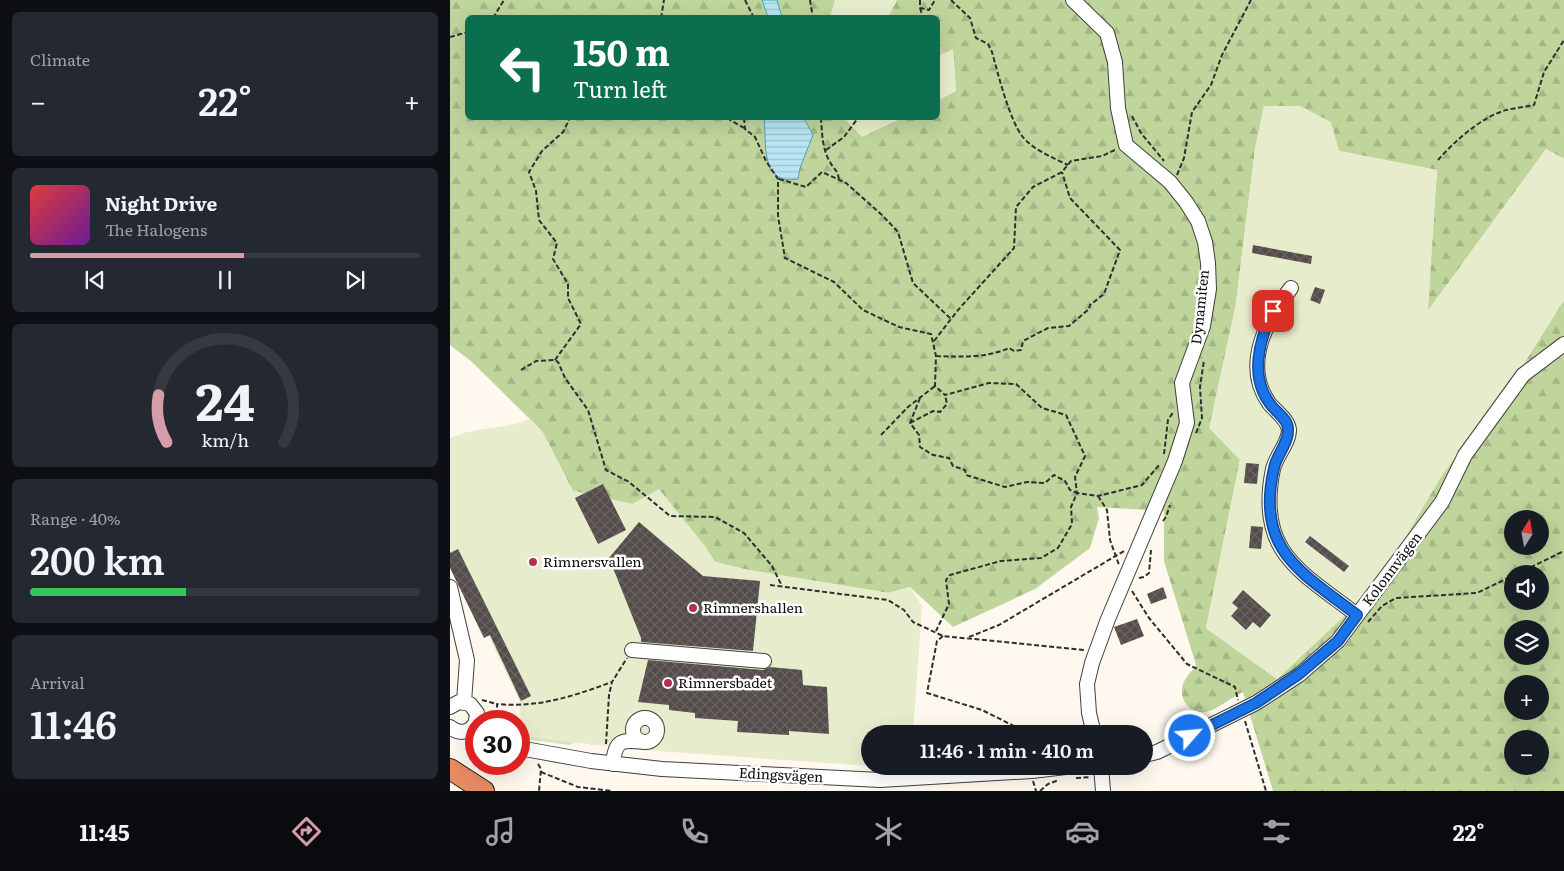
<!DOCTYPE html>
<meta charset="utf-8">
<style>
:root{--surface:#171b24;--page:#242831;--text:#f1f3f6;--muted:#9ea1a6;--line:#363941;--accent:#d59caa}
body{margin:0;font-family:Literata,serif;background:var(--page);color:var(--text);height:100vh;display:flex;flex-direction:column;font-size:19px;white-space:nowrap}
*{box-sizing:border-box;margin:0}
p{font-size:16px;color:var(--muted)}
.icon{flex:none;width:28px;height:28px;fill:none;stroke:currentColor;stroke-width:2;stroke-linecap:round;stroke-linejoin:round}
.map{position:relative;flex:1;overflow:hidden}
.sheet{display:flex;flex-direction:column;gap:12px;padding:12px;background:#0d0f14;width:450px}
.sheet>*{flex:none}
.banner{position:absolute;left:15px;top:15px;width:475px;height:105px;border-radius:8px;box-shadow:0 5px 20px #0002;background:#0b6e4f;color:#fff;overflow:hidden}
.needle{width:32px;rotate:11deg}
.controls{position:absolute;left:1054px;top:510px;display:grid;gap:10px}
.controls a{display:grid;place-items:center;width:45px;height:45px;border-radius:50%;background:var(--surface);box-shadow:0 5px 20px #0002;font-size:25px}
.speed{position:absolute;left:15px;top:710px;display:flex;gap:10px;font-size:25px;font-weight:700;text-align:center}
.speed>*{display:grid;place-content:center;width:65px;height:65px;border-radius:50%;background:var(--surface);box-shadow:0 5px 20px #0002;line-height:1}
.speed .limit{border:8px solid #d22;background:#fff;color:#111}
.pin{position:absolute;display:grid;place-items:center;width:42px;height:42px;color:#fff;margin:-21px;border-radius:10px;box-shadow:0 2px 8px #0006}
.me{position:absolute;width:55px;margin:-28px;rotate:63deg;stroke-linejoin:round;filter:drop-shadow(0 0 4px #0008)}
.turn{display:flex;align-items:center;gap:18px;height:105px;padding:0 25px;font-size:22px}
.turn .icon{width:65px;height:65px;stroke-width:2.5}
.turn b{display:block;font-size:35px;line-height:42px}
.big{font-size:38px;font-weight:600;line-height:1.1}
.sheet .card{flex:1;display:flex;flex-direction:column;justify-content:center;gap:8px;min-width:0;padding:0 18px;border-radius:8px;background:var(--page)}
.sheet .dial{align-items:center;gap:0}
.dial svg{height:130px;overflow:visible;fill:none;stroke:var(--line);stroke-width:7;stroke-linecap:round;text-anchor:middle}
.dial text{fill:var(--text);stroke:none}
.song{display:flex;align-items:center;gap:15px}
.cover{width:60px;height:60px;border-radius:8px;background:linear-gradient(135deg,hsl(0 70% 55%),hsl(280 70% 35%))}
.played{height:5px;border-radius:2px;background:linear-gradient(90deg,var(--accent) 55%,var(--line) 55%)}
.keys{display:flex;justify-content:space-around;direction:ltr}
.heat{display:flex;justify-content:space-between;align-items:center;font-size:28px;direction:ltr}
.charge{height:8px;border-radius:4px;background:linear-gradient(90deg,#34c759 40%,var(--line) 0)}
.trip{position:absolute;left:411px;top:725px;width:292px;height:50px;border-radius:25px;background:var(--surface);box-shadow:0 5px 20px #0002;font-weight:600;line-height:50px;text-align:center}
.dock{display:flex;height:80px;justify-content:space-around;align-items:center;background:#090b0e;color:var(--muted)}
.dock .icon{width:35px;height:35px}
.dock .selected{color:var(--accent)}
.dock b{font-size:22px;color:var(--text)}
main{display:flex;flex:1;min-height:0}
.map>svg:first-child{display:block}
.grass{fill:#d8e5bb}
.forest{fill:url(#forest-firs);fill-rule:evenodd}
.pitch{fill:#e7edcc}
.water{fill:url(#water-rules);stroke:#45a4c2}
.building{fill:url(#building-cross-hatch)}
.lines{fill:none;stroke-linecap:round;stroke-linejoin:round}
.minor-casing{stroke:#404040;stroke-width:16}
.highway-casing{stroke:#1e1e1e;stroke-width:22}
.path{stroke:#2f2f2f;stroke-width:2;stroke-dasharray:5 2.5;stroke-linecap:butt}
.minor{stroke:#fff;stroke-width:14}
.highway{stroke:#e88a62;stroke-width:20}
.route-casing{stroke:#114b97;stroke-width:12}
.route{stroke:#1a73e8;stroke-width:9}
.poi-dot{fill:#b2314c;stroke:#fff;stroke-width:2}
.labels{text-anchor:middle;stroke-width:5;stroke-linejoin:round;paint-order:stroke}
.street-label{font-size:14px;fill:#0d0d0d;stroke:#fff}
.poi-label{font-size:14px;fill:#0d0d0d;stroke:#fff;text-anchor:start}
</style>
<main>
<section class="sheet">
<div class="card"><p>Climate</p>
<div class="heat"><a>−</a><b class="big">22°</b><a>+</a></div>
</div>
<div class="card">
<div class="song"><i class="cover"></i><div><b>Night Drive</b><p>The Halogens</p></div></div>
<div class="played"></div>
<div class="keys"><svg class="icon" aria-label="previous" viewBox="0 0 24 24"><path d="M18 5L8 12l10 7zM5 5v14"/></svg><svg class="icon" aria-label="pause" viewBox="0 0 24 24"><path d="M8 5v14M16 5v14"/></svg><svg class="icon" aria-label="next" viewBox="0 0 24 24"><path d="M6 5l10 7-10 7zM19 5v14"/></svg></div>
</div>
<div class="card dial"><svg viewBox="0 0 100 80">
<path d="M14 69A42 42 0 1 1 86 69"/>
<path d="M14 69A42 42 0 0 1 9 40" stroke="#d59caa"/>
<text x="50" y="56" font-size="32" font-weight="700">24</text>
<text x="50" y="72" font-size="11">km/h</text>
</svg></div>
<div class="card"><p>Range · 40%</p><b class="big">200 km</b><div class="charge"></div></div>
<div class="card"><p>Arrival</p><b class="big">11:46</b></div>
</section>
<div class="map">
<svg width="1114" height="791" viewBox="0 0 1114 791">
<defs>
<pattern id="forest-firs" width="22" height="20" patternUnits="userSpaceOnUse" patternTransform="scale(1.25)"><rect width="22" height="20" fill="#bfd59c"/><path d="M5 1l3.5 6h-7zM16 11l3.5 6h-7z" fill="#a3b685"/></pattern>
<pattern id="water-rules" width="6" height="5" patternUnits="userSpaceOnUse" patternTransform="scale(1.25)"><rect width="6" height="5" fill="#b8e5f1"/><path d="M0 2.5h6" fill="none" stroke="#9dc3cd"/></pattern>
<pattern id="building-cross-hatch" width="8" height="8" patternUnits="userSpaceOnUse" patternTransform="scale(1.25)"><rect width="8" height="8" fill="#554d4b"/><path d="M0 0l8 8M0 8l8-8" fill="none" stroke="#686260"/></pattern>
</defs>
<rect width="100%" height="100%" fill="#fef8ef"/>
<!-- grass -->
<path class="grass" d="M52 710C59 714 66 718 72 724L126 742 119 745 69 738V721H47Z"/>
<!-- forest -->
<path class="forest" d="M0 0H312L318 17 18 18V118H314L348 179 350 168 363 135 354 118H394L413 136 451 118H488V100L506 91 503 50 488 56V18L438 17 447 0H1114V159L1096 149 977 312 987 170 889 151 814 106 805 149 786 303 790 460 756 628 827 679 910 601 994 472 1057 390 1114 300V791H823L793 692C781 697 768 710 755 712 740 714 728 699 733 684 735 678 742 671 746 665L714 561V511L647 507 649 518 640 548 585 589 503 627 460 587 439 593 298 570 265 562 246 536 182 504 123 491 92 431 22 362 0 345ZM1062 519H1090V546H1062ZM1062 574H1090V601H1062ZM1062 629H1090V656H1062ZM1062 684H1090V711H1062ZM1062 739H1090V766H1062Z
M327 0H385L380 18 332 17Z"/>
<!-- pitch -->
<path class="pitch" d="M385 0H447L438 17H380Z
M503 49 506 91 488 100V56Z
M814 106H850L881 122 889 151 987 170 978 311 1096 149 1114 159V300L1057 390 994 472 939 565 910 601 827 679 756 628 790 460 759 428 786 303 805 149Z
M394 118H451L412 137Z
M80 419 92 431 123 491 182 504 209 489 255 546 265 562 298 570 438 593 460 587 472 606 463 734H420V766L179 749 71 736 70 702 0 555V438C27 426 53 430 80 419Z"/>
<!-- water -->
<path class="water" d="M312 0H327L332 17H318Z
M314 118H354L363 135 350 168 348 179C309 186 317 142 314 118Z"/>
<!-- building -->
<path class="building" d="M803 245 862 256 861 264 802 253Z
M865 287 875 290 870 304 860 300Z
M796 463 809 464 807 484 794 483Z
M153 484 176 530 148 544 125 498Z
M189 522 253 576 310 581 303 651 191 642V638L159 558Z
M801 526 813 527 811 549 799 548Z
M860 536 899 566 894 572 855 542Z
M8 549 81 696 71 701 40 635 34 638 0 568V553Z
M713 587 717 598 701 604 697 594Z
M793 590 821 615 810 628 803 622 796 630 781 616 788 608 782 603Z
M687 619 694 636 671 645 664 627Z
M198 660 313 670 320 667 352 670 353 685 377 687 379 734 339 731V735L287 732 288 721 245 718V713L219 710V705L188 702Z"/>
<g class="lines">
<defs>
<path id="minor" d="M623 0 657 33 665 62 668 108 676 145 720 182 736 202 748 221 755 242 758 263 759 289 753 326 732 383 737 423 725 461 658 619 642 663 637 684 639 713 644 734
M841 288C817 319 792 365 819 403 825 411 838 419 839 430 839 443 826 456 823 469 806 552 850 571 907 615
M0 587 17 660 14 702
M182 650 314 661
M0 707 9 702 20 704 27 713 26 721
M183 730a12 12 0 1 1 24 0a12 12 0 1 1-24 0Z
M0 727C9 735 20 733 26 722
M69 748 141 761 212 769 430 780 582 771 624 766
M695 755 707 752 806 703 849 675 888 641 992 502 1015 455 1073 375 1114 344
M163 764C165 738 173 740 196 742
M651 766 653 791"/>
<path id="highway" d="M0 769 34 791"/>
</defs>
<!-- minor casing -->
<use href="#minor" class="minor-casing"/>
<!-- highway casing -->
<use href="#highway" class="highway-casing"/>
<!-- path -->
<path class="path" d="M295 0 304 18
M360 0 363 18
M470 0V8L479 10 485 0
M501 0 520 18 526 38 538 44 542 52C548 74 559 118 572 136 582 149 603 158 618 165
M470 8 473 18
M43 18 54 0
M211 18 214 0
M0 37 18 32
M682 116 691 133 714 161
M277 118 294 128
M294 118 295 129 305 137 316 161 328 179V216L335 258 384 282 413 310 449 327 481 334 486 356 485 386 495 395 539 383 566 384 592 408 616 415 635 456 625 477 627 493 648 496 692 485 710 464
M371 118C372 132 372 149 380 162 384 170 388 170 389 180
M376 150 394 137 408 118
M988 160C1004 142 1029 119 1053 111 1063 108 1074 107 1084 105L1094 72 1114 40
M727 175 734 158 742 112 761 85 772 55 801 0
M329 179 356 187 372 172 396 183 432 215 448 232 463 283 501 319
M484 341 508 310 564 248 566 207 583 187 612 172 621 161 652 156 667 149
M486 356C511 357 536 358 559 348L564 351 571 350 573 341 598 328 619 326 639 309 640 305 654 294 670 250 620 198 612 172
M105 360 131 324 118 298V284L103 259 107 243 89 220 86 191 79 172 92 151 113 132 120 118
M71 370 86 361 105 360 108 362 115 378 138 410 156 470 179 482 220 516 265 517 294 533 322 566 332 586
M470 398 460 423 469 435 470 447 483 455 499 458 503 466 515 470 516 475 555 487 577 482 595 483 604 475 615 481 620 490 627 493 621 507 622 524 608 548 591 558 551 561 500 575 496 580 499 604 486 631
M460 423 483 411 490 412 497 404 495 395
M746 433 752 418 750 387 754 360
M431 435 458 407 485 386
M714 454 718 420 724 411
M648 496 657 510 660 540 669 565
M713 521 716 517 720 505
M1067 574 1114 551
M689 578 694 577 699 573 701 550
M320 585 438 600 454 610 463 622 493 636 634 650
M682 591 699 618 737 664 785 687 788 700
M918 622 932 606 946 598 1027 593 1062 576
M493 636 487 641 477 693 532 710 580 734
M519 637 549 625 674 551
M32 700 47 704
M42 721 47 713V704C88 708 124 696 162 682
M795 721 816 791
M17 743 26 746
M156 744 159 695 162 682 177 658
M88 764 91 769 89 791
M91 772 128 787 162 791
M626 778 641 777
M583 781 586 791
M590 791 598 784 609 780"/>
<!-- minor -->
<use href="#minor" class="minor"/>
<!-- highway -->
<use href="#highway" class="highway"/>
</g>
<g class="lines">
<defs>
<path id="route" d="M740 736 806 703 849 674 888 641 907 615C851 572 805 550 824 468 826 456 839 443 838 429 838 419 827 413 821 405 799 378 809 340 823 311"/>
</defs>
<!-- route casing -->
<use href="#route" class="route-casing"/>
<!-- route -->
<use href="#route" class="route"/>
</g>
<!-- markers -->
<g class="poi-dot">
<circle cx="83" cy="562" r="5"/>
<circle cx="243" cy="608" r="5"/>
<circle cx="218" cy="683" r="5"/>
</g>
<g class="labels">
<!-- street labels -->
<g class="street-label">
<text transform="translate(750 307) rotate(-84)" y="5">Dynamiten</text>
<text transform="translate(942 569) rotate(-53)" y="5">Kolonnvägen</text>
<text transform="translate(331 775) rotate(3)" y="5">Edingsvägen</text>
</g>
<!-- poi labels -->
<g class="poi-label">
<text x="93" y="567">Rimnersvallen</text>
<text x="253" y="613">Rimnershallen</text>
<text x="228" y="688">Rimnersbadet</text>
</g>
</g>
</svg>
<div class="controls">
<a><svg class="needle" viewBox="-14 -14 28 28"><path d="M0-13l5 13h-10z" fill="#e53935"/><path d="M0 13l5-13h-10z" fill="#9ea1a6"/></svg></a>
<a><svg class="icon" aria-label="sound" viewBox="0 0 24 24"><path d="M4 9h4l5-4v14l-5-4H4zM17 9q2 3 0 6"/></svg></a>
<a><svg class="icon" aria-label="layers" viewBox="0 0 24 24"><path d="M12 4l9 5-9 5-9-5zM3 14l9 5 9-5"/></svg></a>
<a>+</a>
<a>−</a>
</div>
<div class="speed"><div class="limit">30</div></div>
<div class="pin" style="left:823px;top:311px;background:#d93025"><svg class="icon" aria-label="arrive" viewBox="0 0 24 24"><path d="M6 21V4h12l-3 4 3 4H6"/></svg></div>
<svg class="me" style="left:740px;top:736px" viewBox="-20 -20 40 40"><circle r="17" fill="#1a73e8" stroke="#fff" stroke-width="3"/><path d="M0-11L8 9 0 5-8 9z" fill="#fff"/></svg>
<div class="trip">11:46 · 1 min · 410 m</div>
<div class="banner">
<div class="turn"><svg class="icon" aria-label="left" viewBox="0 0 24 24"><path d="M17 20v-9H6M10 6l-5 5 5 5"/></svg><div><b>150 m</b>Turn left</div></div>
</div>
</div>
</main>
<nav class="dock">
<b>11:45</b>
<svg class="icon selected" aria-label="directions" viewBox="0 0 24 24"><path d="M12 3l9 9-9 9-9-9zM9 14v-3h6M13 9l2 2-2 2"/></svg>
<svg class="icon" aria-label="music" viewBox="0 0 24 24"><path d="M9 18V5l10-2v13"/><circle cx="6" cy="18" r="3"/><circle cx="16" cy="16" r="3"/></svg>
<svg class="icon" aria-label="phone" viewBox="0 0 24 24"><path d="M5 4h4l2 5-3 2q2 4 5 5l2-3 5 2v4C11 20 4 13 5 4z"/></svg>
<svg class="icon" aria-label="climate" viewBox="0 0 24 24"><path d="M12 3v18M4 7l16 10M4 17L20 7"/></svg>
<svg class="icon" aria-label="car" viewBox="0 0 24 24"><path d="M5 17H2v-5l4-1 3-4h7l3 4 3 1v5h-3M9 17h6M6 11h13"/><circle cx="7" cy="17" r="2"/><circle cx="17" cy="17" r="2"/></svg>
<svg class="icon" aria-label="filters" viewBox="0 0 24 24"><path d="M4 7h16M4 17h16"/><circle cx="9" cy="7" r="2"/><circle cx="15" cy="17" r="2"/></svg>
<b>22°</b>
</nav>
